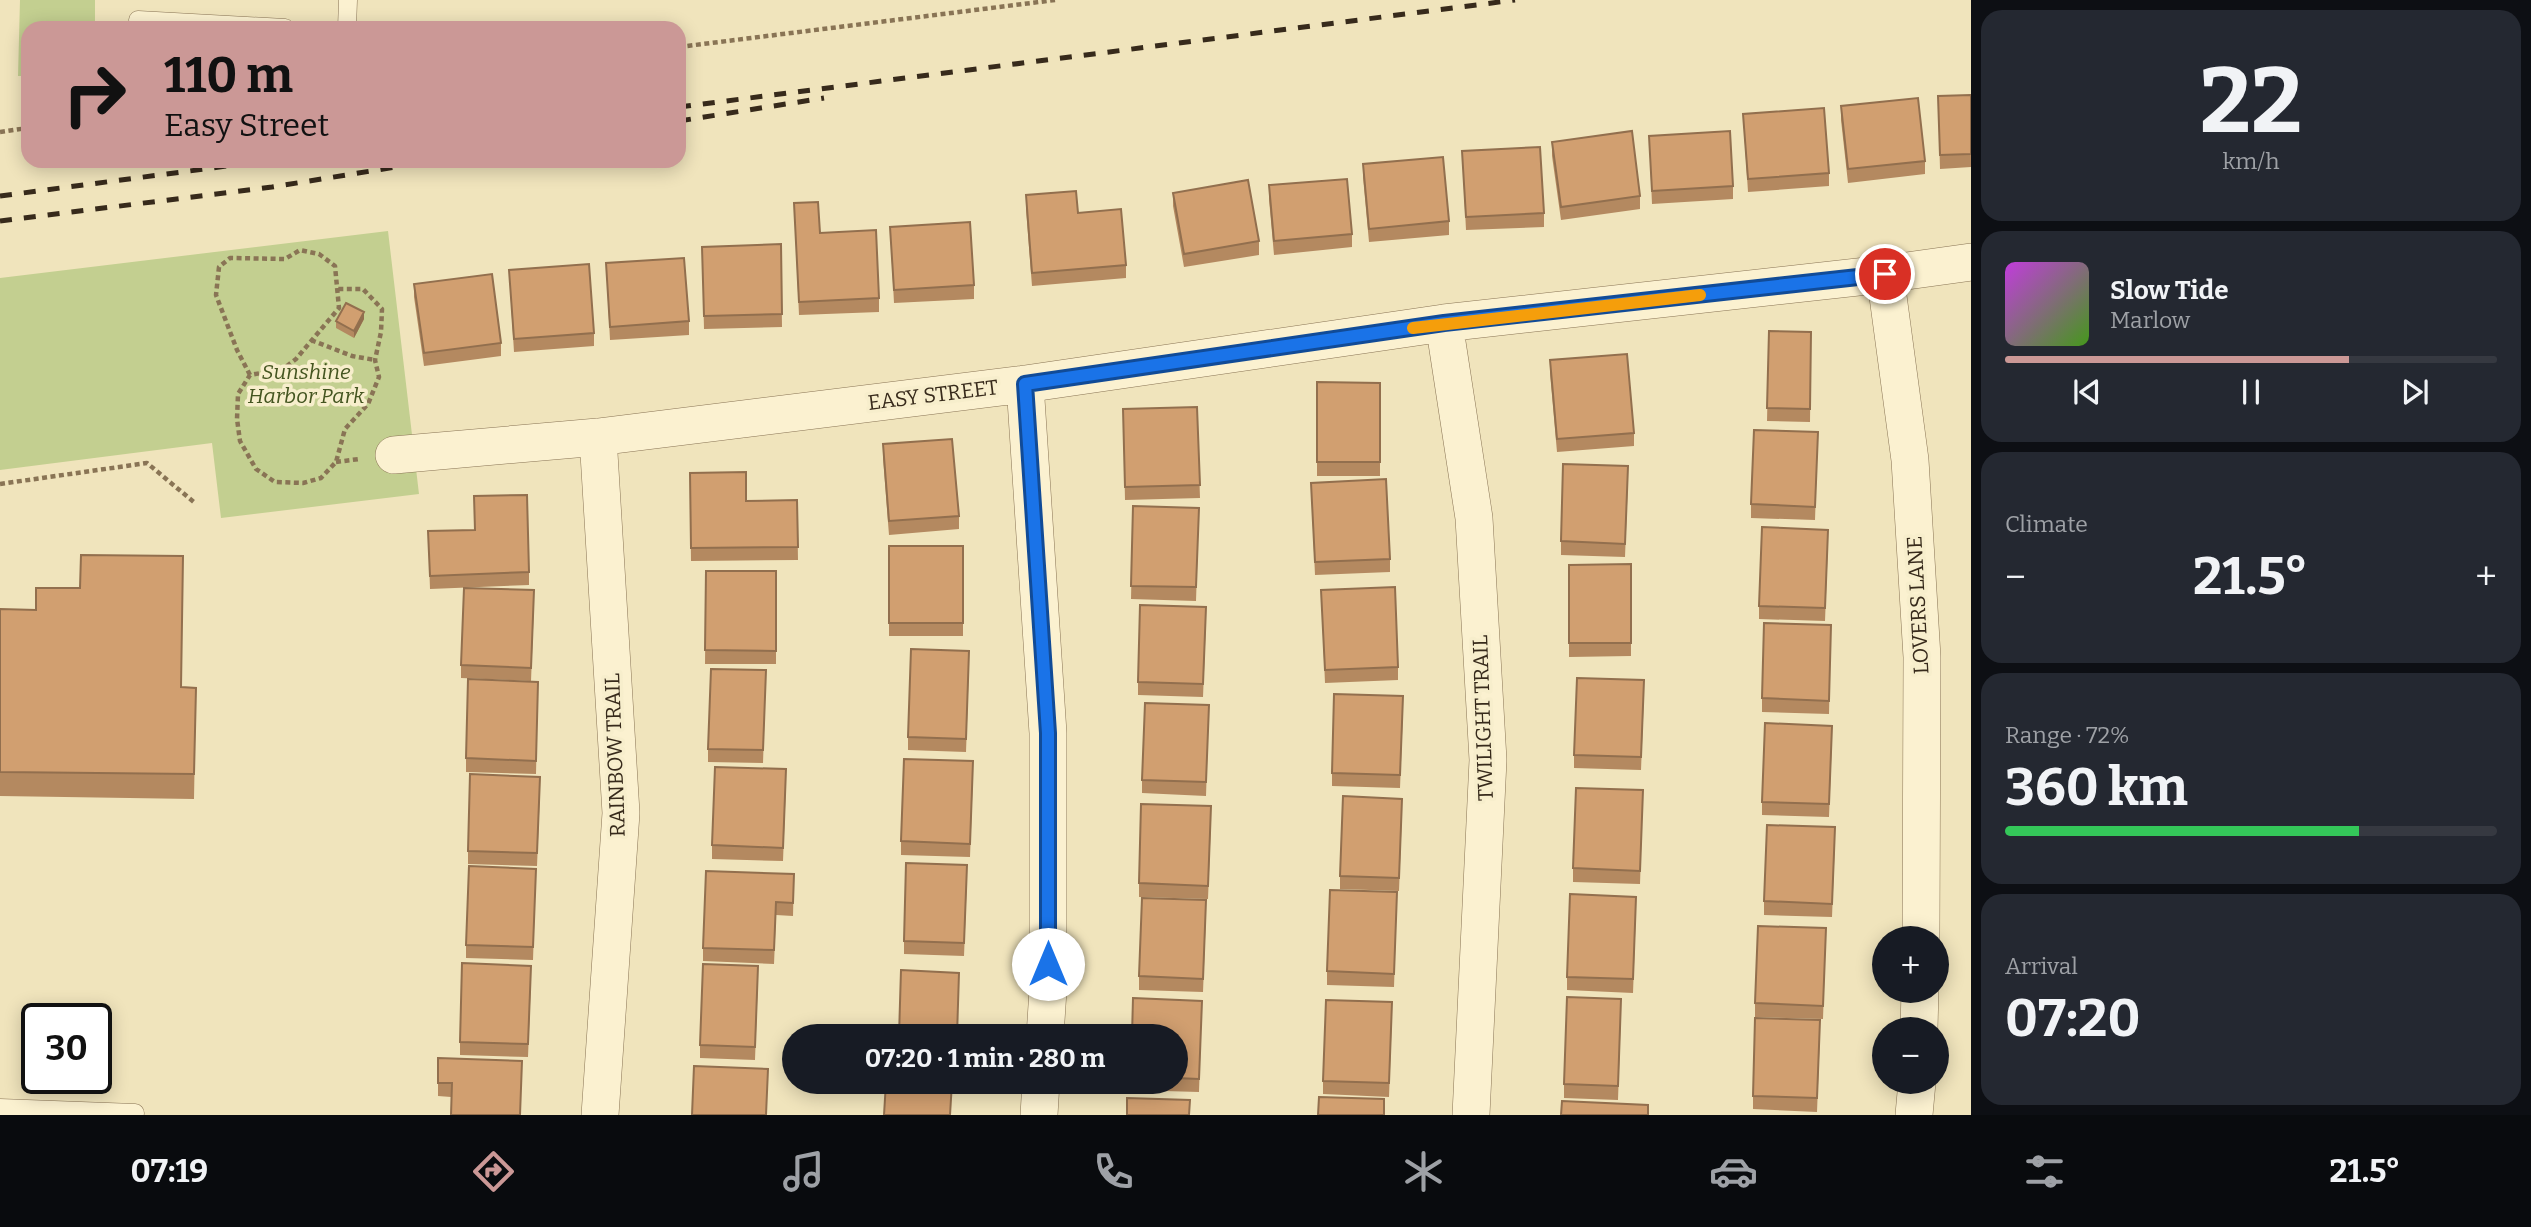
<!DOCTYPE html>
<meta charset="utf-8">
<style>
:root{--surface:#171b24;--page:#242831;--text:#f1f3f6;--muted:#9ea1a6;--line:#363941;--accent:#cb9896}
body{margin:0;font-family:Bitter,serif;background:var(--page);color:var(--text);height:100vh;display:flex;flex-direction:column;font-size:26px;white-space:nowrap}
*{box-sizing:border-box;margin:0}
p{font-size:23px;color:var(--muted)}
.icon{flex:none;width:38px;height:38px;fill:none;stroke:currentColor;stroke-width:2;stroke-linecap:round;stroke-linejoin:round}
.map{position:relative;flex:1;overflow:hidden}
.details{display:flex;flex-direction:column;gap:10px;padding:10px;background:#0d0f14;width:560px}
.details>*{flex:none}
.top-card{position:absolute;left:21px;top:21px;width:665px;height:147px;border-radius:21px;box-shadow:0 4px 18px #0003;background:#cb9896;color:#111;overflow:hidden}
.fabs{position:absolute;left:1872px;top:926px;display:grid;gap:14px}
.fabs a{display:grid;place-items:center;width:77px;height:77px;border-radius:50%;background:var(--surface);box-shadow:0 4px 18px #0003;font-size:35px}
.speed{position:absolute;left:21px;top:1003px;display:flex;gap:14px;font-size:35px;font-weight:700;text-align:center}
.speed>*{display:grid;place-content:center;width:91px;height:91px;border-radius:50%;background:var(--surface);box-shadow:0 4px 18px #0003;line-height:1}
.speed .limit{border:4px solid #111;border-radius:10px;background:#fff;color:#111}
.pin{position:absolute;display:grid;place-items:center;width:60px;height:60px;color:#fff;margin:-30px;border:4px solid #fff;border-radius:50%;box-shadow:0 2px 7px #0007}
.me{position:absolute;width:77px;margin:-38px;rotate:0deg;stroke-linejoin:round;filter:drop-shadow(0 0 5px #0008)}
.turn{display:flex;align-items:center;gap:24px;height:147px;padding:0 28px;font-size:32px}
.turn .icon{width:91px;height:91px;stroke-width:2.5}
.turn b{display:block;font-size:49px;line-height:60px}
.big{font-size:52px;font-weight:700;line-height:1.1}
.details .tile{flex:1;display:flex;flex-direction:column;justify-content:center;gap:10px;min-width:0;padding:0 24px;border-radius:21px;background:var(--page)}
.details .dial{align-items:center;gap:0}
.dial b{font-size:91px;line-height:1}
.song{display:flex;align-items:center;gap:21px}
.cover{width:84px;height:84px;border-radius:10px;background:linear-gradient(135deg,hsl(290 70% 55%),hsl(100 70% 35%))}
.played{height:7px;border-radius:4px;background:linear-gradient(90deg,var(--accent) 70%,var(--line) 70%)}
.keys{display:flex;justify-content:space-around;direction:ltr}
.heat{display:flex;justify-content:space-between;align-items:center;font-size:38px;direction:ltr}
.charge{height:10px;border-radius:5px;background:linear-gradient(90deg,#34c759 72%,var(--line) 0)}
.trip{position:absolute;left:782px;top:1024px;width:406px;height:70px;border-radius:35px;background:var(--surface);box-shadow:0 4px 18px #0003;font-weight:700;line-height:70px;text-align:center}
.tabs{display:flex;height:112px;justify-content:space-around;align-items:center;background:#090b0e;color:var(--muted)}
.tabs .icon{width:49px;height:49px}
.tabs .selected{color:var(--accent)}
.tabs b{font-size:32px;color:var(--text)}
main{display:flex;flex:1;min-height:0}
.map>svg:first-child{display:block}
.green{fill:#c3cf90}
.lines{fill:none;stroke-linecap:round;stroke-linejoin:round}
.service-casing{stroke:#897455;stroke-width:19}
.minor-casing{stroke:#897455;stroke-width:38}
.path{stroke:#897455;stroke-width:4.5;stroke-dasharray:5 3.5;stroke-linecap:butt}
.service{stroke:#fbf1d0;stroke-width:18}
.minor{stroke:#fbf1d0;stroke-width:37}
.rail{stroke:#372a1b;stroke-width:5;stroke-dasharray:12 12;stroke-linecap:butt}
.wall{fill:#b48960}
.shaded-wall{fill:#926f4e}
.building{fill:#d19f70;stroke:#926f4e;stroke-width:2}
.route-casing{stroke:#114b97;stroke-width:18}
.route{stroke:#1a73e8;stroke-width:12}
.slow{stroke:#f59e0b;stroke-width:12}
.labels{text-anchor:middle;stroke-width:7;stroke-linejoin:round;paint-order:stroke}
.park-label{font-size:21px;font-style:italic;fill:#445520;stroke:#f7eecc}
.street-label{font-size:21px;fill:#372a1b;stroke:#f7eecc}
</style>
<main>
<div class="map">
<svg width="1971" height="1115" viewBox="0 0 1971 1115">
<rect width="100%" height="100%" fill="#f0e4bc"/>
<!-- green -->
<path class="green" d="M20 0H95V28H28V76H18Z
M388 231 419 494 221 518 212 443 0 470V278Z"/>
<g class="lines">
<defs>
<path id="service" d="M138 20 285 28
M347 28 348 0
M0 1108 135 1113"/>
<path id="minor" d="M1885 274 1910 460 1922 657 1921 938
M1444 323 1474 518 1488 760 1471 1115
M1025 384 1048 733V990L1045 1036
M598 437 621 813 600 1115
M394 455 598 437 1025 384 1444 323 1885 274 1971 262
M1919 1029 1920 990
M1039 1115 1041 1082
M1914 1115 1917 1082"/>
</defs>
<!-- service casing -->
<use href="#service" class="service-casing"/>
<!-- minor casing -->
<use href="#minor" class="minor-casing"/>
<!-- path -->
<path class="path" d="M679 47 1055 0
M0 132 28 128
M311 340 352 356 375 360
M250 375 237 350 216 295 219 267 230 258 285 259 300 250 319 254 335 266 339 308 296 359 283 369 250 375 238 394 237 419 240 441 256 469 275 482 303 483 321 478 336 462 345 429 368 404 379 377 375 360 381 332 382 309 363 289H338
M336 462 359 459
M0 484 147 463 195 503"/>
<!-- service -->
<use href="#service" class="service"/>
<!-- minor -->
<use href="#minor" class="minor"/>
<!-- rail -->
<path class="rail" d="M679 107 1515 0
M679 121 824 98
M0 196 265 161
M0 221 272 187 433 161"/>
</g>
<!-- wall -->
<path class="wall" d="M1971 95V167L1940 169 1938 96Z
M1841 106 1925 161V174L1848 183 1841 120Z
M1743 114 1829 173V186L1748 192Z
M1649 136 1733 186V199L1652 204Z
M1552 142 1640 196V209L1561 220 1552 156Z
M1462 151 1544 213V227L1466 230Z
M1363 164 1449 221V235L1369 242 1363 177Z
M1269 185 1352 234V247L1274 255 1269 199Z
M1173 193 1259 241V255L1184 267 1173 206Z
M1026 195 1078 213 1126 265V278L1032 286 1026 209Z
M794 203 879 298V312L799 315Z
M890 227 974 285V299L894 303Z
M781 244 782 327 704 329 702 247Z
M606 263 689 321V335L610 340Z
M509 270 594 333V346L514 352Z
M414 284 501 343V356L424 366 414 297Z
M364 319 354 338 336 328V321Z
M1769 331 1811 332 1810 422 1767 421Z
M1550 360 1634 433V446L1557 452 1550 373Z
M1317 382 1380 383V476H1317Z
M1197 407 1200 498 1125 500 1123 409Z
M1818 432 1815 520 1751 518V504Z
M883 444 959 516V529L889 535 883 458Z
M690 473 746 501 797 500 798 560 691 561Z
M1628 480 1625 557 1561 555V541Z
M1311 483 1390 559V572L1315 575Z
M1133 506 1199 508 1196 601 1131 599Z
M475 530 529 572V585L430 589 428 531Z
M1828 543 1825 621 1759 619V606Z
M889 546H963V636H889Z
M1631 564V656L1569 657V565Z
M706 571H776V664H705Z
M1321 590 1398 667V680L1325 683Z
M534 604 531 681 461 678V665Z
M0 609 182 687 196 688 194 799 0 796Z
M1206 621 1203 697 1138 695V682Z
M1831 625 1829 714 1762 712V698Z
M969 665 966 752 908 750V737Z
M766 670 763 763 708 762V749Z
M538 682 536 774 466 772V758Z
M1644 694 1641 770 1574 768V755Z
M1209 705 1206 796 1142 793V780Z
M1403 710 1400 788 1332 786V773Z
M1832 739 1829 817 1762 815V802Z
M973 775 970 857 901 855V841Z
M786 783 783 861 712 859V845Z
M540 790 537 866 468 864V851Z
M1643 790 1640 884 1573 882V868Z
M1402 812 1399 891 1340 889V876Z
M1211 820 1208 899 1139 897V883Z
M1835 840 1832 917 1764 915V901Z
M536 869 533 960 466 958V945Z
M794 874 793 916 776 915 774 964 703 961V948Z
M967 878 964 956 904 954V941Z
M1397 892 1394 987 1327 985V971Z
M1636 910 1633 993 1567 990V977Z
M1206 914 1203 992 1139 990V976Z
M1826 928 1823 1019 1755 1017V1003Z
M531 979 528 1057 460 1055V1042Z
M758 979 755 1060 700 1058V1045Z
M1202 1001 1199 1092 1130 1090V1082H1176V1036Z
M1621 1012 1618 1100 1564 1098V1084Z
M1392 1015 1389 1097 1323 1094V1081Z
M1820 1033 1817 1112 1753 1109V1096Z
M438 1058 521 1115 451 1097 438 1096Z"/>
<!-- shaded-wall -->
<path class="shaded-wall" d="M364 312V319L354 338V331Z"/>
<!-- building -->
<path class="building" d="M1971 95V154L1940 155 1938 96Z
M1918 98 1925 161 1848 169 1841 106Z
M1824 108 1829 173 1748 179 1743 114Z
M1632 131 1640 196 1561 207 1552 142Z
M1730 131 1733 186 1652 191 1649 136Z
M1540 147 1544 213 1466 217 1462 151Z
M1443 157 1449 221 1369 229 1363 164Z
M1347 179 1352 234 1274 241 1269 185Z
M1248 180 1259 241 1184 254 1173 193Z
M1076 191 1078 213 1121 209 1126 265 1032 273 1026 195Z
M818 202 820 233 876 230 879 298 799 302 794 203Z
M970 222 974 285 894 290 890 227Z
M781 244 782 314 704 316 702 247Z
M684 258 689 321 610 327 606 263Z
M589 264 594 333 514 339 509 270Z
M492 274 501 343 424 353 414 284Z
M346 303 364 312 354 331 336 321Z
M1769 331 1811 332 1810 409 1767 408Z
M1627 354 1634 433 1557 439 1550 360Z
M1317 382 1380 383V462H1317Z
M1197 407 1200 485 1125 487 1123 409Z
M1754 430 1818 432 1815 507 1751 504Z
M952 439 959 516 889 521 883 444Z
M1563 464 1628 466 1625 544 1561 541Z
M746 472V501L797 500 798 547 691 548 690 473Z
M1386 479 1390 559 1315 562 1311 483Z
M527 495 529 572 430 576 428 531 475 530 474 496Z
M1133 506 1199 508 1196 587 1131 586Z
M1762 527 1828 530 1825 608 1759 606Z
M889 546H963V623H889Z
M81 555 183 556 181 687 196 688 194 774 0 772V609L36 610V588H80Z
M1631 564V643H1569V565Z
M706 571H776V651L705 650Z
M1395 587 1398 667 1325 670 1321 590Z
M464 588 534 590 531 668 461 665Z
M1140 605 1206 607 1203 684 1138 682Z
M1764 623 1831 625 1829 701 1762 698Z
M911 649 969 651 966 739 908 737Z
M711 669 766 670 763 750 708 749Z
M1577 678 1644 680 1641 757 1574 755Z
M468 679 538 682 536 761 466 758Z
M1334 694 1403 696 1400 775 1332 773Z
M1145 703 1209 705 1206 782 1142 780Z
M1765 723 1832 726 1829 804 1762 802Z
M904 759 973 761 970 844 901 841Z
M715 767 786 769 783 848 712 845Z
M470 774 540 777 537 853 468 851Z
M1576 788 1643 790 1640 871 1573 868Z
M1343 796 1402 799 1399 878 1340 876Z
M1141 804 1211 806 1208 886 1139 883Z
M1767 825 1835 827 1832 904 1764 901Z
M906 863 967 865 964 943 904 941Z
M469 866 536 869 533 947 466 945Z
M706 871 794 874 793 903 776 902 774 950 703 948Z
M1330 890 1397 892 1394 974 1327 971Z
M1570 894 1636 897 1633 979 1567 977Z
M1142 898 1206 900 1203 979 1139 976Z
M1758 926 1826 928 1823 1006 1755 1003Z
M462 963 531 966 528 1044 460 1042Z
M703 964 758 966 755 1047 700 1045Z
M901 970 959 973 957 1036H899Z
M1567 997 1621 999 1618 1086 1564 1084Z
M1133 998 1202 1001 1199 1079 1176 1078V1036H1132Z
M1326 1000 1392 1002 1389 1083 1323 1081Z
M1755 1018 1820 1020 1817 1098 1753 1096Z
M438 1058 522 1061 520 1115H451L452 1083H438Z
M694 1066 768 1069 766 1115H692Z
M886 1082H952L950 1115H884Z
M1319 1097 1384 1099V1115H1318Z
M1127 1098 1190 1100 1189 1115H1127Z
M1562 1101 1648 1105V1115H1561Z"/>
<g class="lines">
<defs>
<path id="route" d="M1048 964V733L1025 384 1444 323 1885 274"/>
</defs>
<!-- route casing -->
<use href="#route" class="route-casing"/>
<!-- route -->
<use href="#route" class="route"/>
<!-- slow -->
<path class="slow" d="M1413 328 1700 295"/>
</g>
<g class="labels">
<!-- park labels -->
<g class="park-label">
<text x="306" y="379">Sunshine<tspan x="306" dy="24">Harbor Park</tspan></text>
</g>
<!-- street labels -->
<g class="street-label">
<text transform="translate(933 395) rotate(-7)" y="7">EASY STREET</text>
<text transform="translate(1918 605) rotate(-93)" y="7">LOVERS LANE</text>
<text transform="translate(1483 718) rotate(-92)" y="7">TWILIGHT TRAIL</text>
<text transform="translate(615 755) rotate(-92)" y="7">RAINBOW TRAIL</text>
</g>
</g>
</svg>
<div class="fabs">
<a>+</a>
<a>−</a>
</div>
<div class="speed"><div class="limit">30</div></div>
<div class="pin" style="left:1885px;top:274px;background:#d93025"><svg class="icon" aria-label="arrive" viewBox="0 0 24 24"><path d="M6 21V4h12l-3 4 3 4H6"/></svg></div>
<svg class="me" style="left:1048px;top:964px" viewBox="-20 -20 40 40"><circle r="19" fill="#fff"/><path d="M0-13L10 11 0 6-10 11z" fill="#1a73e8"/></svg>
<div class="trip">07:20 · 1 min · 280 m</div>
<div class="top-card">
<div class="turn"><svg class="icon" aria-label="right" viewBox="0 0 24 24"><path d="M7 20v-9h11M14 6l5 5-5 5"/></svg><div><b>110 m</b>Easy Street</div></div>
</div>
</div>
<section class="details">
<div class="tile dial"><b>22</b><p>km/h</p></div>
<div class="tile">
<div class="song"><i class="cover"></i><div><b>Slow Tide</b><p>Marlow</p></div></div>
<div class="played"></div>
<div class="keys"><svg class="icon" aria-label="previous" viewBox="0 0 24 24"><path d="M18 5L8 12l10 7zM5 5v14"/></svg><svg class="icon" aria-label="pause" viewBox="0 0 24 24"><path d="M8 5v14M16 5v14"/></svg><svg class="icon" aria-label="next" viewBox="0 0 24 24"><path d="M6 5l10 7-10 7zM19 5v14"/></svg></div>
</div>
<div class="tile"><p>Climate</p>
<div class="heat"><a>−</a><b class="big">21.5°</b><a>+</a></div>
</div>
<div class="tile"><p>Range · 72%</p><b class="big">360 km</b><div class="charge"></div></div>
<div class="tile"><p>Arrival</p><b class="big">07:20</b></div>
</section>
</main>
<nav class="tabs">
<b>07:19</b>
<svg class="icon selected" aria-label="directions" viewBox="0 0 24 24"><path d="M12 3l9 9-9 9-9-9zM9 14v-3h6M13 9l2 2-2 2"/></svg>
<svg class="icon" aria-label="music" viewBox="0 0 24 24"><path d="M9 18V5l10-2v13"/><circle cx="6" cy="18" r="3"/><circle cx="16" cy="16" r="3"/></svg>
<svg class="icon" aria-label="phone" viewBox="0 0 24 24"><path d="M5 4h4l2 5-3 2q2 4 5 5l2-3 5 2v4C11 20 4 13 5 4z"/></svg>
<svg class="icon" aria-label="climate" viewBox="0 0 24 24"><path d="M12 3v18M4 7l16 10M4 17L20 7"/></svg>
<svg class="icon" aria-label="car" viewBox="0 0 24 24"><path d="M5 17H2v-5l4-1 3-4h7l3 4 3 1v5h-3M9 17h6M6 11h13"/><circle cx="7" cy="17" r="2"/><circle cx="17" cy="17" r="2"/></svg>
<svg class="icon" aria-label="filters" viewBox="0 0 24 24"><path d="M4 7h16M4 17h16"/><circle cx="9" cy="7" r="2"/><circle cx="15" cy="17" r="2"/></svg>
<b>21.5°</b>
</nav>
